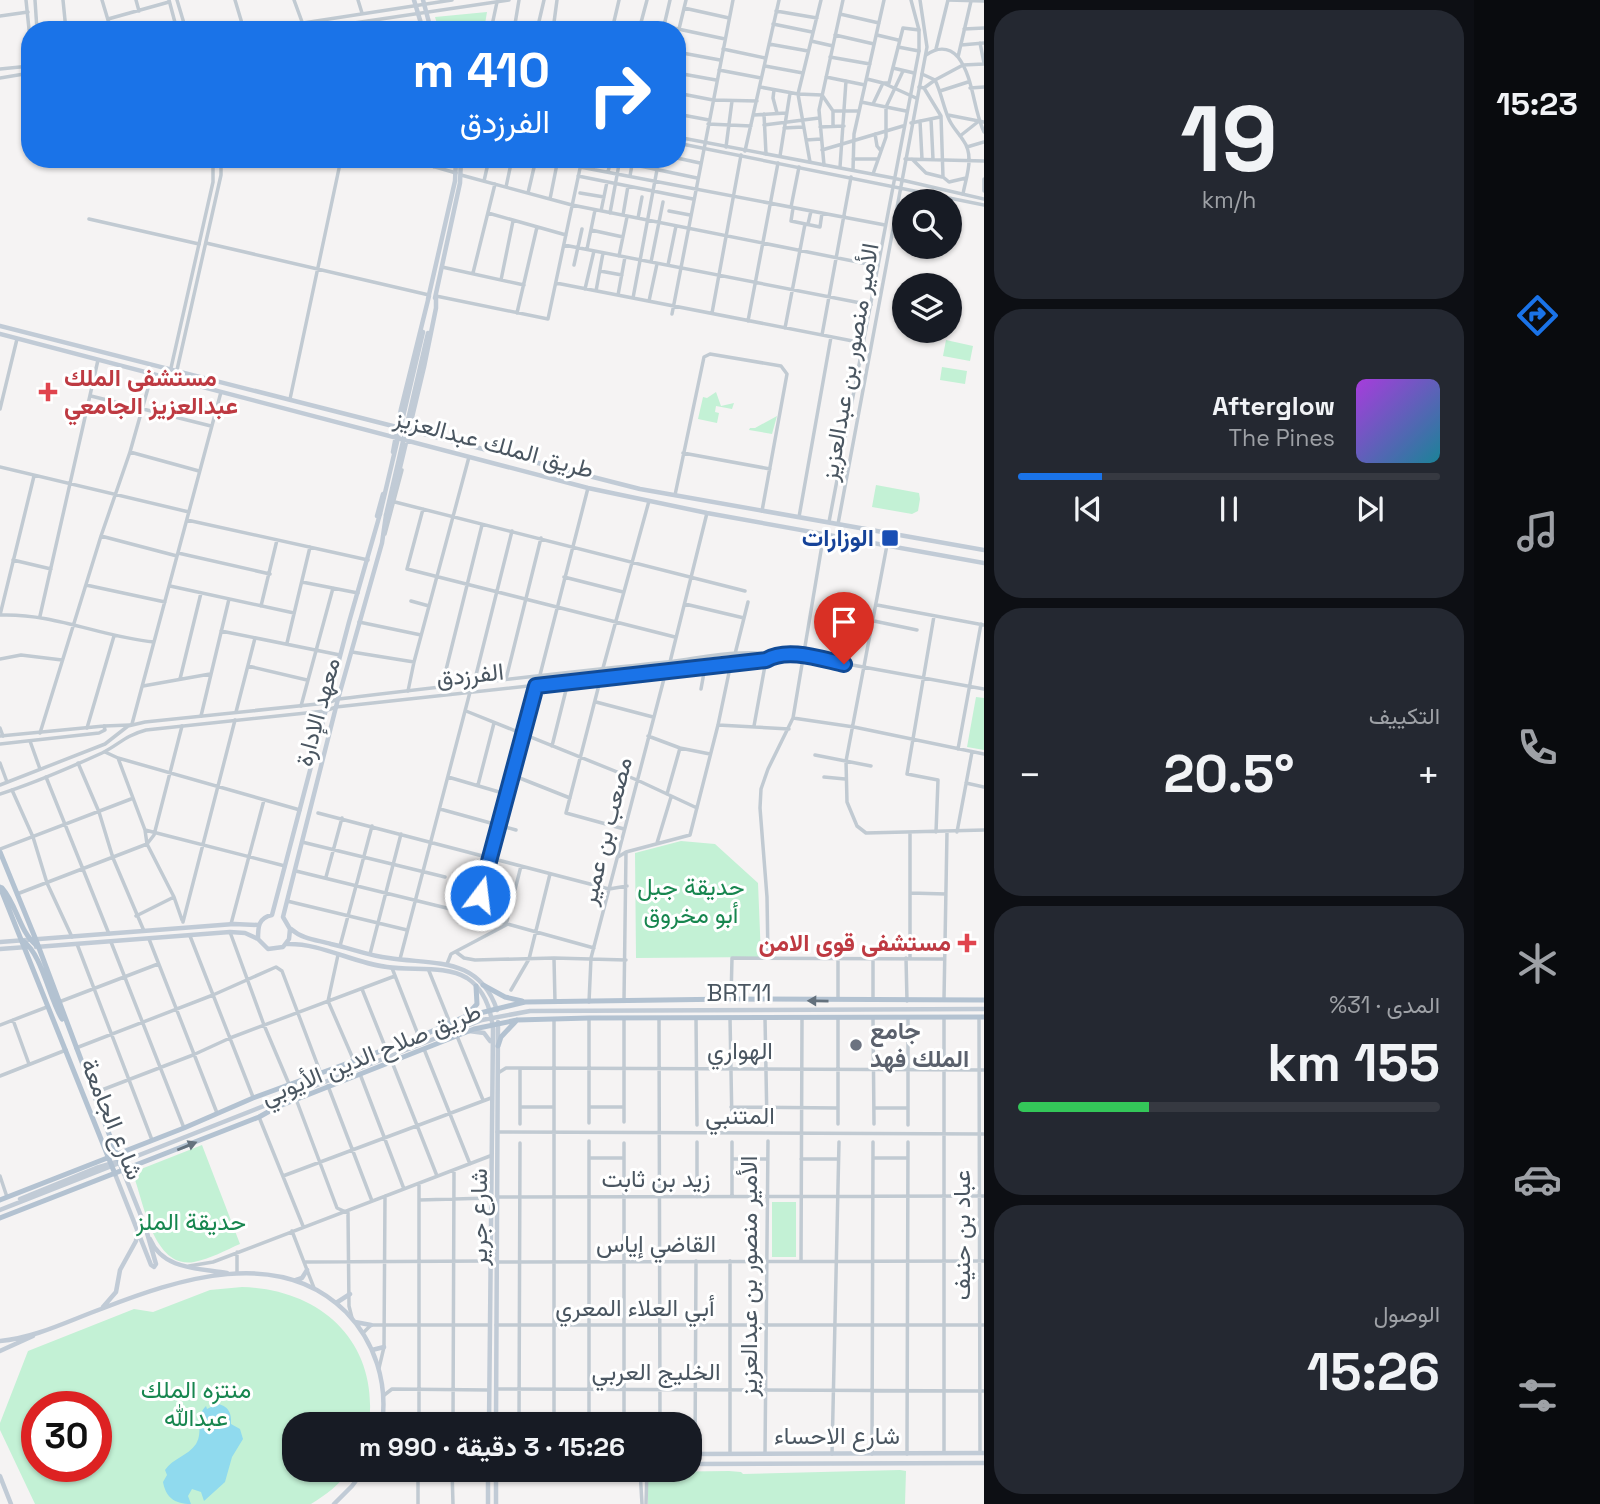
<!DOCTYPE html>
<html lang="ar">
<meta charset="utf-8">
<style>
:root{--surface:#171b24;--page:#242831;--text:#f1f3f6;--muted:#9ea1a6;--line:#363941;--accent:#1a73e8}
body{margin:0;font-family:"Space Grotesk",Vazirmatn,sans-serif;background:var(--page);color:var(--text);direction:rtl;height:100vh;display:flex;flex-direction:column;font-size:26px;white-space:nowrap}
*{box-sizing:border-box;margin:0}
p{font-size:23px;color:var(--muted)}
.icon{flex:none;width:38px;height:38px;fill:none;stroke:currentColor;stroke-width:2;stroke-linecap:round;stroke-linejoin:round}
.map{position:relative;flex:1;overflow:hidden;direction:ltr}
.drawer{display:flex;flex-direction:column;gap:10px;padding:10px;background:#0d0f14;width:490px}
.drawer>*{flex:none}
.hud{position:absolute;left:21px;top:21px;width:665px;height:147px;border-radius:28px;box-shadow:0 2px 5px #0004;direction:rtl;background:#1a73e8;color:#fff;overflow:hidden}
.tools{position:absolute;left:892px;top:189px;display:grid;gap:14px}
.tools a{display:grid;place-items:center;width:70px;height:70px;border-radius:50%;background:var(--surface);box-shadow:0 2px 5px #0004;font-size:35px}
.speed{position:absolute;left:21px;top:1391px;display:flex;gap:14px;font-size:35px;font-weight:700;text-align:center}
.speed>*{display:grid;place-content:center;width:91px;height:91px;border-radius:50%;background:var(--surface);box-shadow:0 2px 5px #0004;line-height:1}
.speed .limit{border:10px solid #d22;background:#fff;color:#111}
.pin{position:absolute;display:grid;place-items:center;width:60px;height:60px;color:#fff;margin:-72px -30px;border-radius:50% 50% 50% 0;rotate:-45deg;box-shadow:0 0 7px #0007}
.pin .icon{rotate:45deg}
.me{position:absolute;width:77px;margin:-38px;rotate:15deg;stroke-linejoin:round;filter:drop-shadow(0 0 5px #0008)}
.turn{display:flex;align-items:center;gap:24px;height:147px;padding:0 21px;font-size:32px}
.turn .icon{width:91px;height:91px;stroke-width:2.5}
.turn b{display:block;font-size:49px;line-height:60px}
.big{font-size:52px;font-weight:700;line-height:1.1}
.drawer .tile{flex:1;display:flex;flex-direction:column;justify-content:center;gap:10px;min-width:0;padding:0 24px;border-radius:28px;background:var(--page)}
.drawer .dial{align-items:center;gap:0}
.dial b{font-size:91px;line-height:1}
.song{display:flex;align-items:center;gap:21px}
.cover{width:84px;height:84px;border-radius:10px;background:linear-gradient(135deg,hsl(280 70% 55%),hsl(190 70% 35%))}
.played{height:7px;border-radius:4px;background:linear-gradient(90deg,var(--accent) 20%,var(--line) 20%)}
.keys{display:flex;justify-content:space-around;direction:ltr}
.heat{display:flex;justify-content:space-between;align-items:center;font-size:38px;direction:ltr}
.charge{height:10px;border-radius:5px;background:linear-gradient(90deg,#34c759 31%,var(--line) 0)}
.trip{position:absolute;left:282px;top:1412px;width:420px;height:70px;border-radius:28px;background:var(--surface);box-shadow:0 2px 5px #0004;font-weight:700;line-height:70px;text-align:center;direction:rtl}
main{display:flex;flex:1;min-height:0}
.tabs{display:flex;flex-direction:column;width:126px;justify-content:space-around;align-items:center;background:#090b0e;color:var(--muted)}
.tabs .icon{width:49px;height:49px}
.tabs .active{color:var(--accent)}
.tabs b{font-size:32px;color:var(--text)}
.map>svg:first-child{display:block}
.green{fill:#c3f1d5;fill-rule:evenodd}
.water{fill:#90daee}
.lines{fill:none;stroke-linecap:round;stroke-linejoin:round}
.minor{stroke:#c1cad2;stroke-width:3.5}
.tertiary{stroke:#c1cad2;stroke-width:3.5}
.secondary{stroke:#c1cbd6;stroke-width:4.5}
.primary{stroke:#b3c2d1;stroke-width:5}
.secondary-bridge{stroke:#c1cbd6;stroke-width:4.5}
.oneway{fill:#64717d}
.route-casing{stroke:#114b97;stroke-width:18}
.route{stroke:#1a73e8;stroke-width:12}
.health-dot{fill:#e0444e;stroke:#fff;stroke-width:2.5}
.transit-dot{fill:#1a4fb4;stroke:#fff;stroke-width:2.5}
.worship-dot{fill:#6b7280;stroke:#fff;stroke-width:2.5}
.labels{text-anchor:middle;stroke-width:6;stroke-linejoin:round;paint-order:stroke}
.street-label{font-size:24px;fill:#4a5661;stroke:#fff}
.health-label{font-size:24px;font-weight:bold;fill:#be3a42;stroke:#fff;text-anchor:start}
.transit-label{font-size:24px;font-weight:bold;fill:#164399;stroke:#fff;text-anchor:end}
.park-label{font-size:24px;fill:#17864f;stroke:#fff}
.worship-label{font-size:24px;font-weight:bold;fill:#5b616d;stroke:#fff;text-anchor:start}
</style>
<main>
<nav class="tabs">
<b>15:23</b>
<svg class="icon active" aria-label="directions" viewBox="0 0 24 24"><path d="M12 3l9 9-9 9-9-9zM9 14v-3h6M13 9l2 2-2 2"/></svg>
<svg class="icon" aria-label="music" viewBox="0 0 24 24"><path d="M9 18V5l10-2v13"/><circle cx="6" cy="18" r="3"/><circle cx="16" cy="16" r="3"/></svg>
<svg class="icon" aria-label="phone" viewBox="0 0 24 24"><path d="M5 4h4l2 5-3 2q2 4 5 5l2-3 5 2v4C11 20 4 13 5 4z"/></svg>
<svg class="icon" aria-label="climate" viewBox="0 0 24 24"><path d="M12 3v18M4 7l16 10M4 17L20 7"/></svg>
<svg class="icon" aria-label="car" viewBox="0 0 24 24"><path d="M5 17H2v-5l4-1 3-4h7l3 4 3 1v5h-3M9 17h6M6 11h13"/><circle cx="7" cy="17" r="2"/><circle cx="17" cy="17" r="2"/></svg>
<svg class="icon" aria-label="filters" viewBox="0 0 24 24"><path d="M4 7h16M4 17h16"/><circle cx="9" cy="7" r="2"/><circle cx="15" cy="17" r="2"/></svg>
</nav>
<section class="drawer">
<div class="tile dial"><b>19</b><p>km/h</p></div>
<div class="tile">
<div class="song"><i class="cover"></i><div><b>Afterglow</b><p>The Pines</p></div></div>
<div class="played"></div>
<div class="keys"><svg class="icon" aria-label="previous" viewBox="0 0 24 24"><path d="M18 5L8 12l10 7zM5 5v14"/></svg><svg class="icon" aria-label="pause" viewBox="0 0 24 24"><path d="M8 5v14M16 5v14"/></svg><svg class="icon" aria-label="next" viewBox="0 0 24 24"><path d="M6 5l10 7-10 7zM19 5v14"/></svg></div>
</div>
<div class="tile"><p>التكييف</p>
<div class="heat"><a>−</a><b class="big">20.5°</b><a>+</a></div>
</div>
<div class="tile"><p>المدى · 31%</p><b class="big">155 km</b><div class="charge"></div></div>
<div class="tile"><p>الوصول</p><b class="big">15:26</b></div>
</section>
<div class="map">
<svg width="984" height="1504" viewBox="0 0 984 1504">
<rect width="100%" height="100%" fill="#f5f3f3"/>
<!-- green -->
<path class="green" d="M487 12 484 30H439L435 17Z
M946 340 973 346 970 361 943 356Z
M942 367 967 371 965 384 940 380Z
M716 392 721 406 734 403 732 409 716 406 715 412 719 413 717 423 698 419 703 397 707 398Z
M777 416 772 434 749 430 750 428H755Z
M876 485 919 493 920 499 918 511 912 514 872 507Z
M976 697 984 698V750L967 747Z
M681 841 715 844 758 883 761 957 636 958 635 853Z
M202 1145 240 1244C226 1250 210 1259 194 1262 154 1269 144 1204 134 1177L136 1171Z
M772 1202H796V1257H772Z
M242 1287C321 1289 379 1342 369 1424H294V1470H350C340 1484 326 1495 311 1504H35L0 1430V1423L28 1351 134 1309 153 1312 210 1290ZM37 1407H96V1466H37Z
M900 1470 906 1471 905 1504H648V1472L729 1471 741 1472 743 1474Z"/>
<!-- water -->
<path class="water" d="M212 1403C227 1404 232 1411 231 1424L240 1429 243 1439 232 1457 225 1482 204 1501 201 1492 192 1489 188 1496 191 1504C175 1504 166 1498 163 1482L167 1475 165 1470C173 1458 188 1456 196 1444 204 1431 194 1418 206 1406L207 1409 213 1406Z"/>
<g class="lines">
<!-- minor -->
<path class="minor" d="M63 0 66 30
M102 0 111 30
M136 0 139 11
M235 0 244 30
M294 0 305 30
M358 0 362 13
M971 1 958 57C974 78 973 109 984 132
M684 8 729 18
M776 11 817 18
M840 14 879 23
M0 16 28 12
M108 19 169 2
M773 24 812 32
M664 26 725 39
M37 27 66 24
M679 29 686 0
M964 29 984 28
M367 30 369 21
M491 30 497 2
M514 30 519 0
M537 30 544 0
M553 30 557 0
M612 30 619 0
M639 30 647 0
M663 30 670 0
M835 35 874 44
M877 35 898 40
M811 41 833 46
M980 43 984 63
M769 44 808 51
M961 45 984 43
M898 47 919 51
M723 49 765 58
M936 49 948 0
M677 52 720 60
M926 55C936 48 948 46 958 57
M830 57 870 64
M765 66 803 73
M893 68 914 73
M677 70 682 53
M719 70 761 78
M677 73 716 80
M922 74 935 80 963 65 984 64
M826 77 865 85
M867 79 883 83 916 98
M760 87 798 94 822 95 833 111V126
M919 87 924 88 935 80C941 92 943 105 948 117 951 126 958 132 963 140 975 156 966 177 963 194
M924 88 941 116 943 177 949 182 966 178
M970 88 984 87
M774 90 773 98 777 113
M940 91 968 82
M677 93 713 100 757 101
M861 102 906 111
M873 104 883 83H889L903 28 919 30
M833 111H859
M677 114 709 120
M764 114 766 154
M754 115 786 113
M948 115 984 122
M931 119 933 159
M920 121 922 159
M911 123 940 117
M708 124 751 126
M764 125 819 118
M820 127 844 126
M784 128 803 127
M875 134 877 146 881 151
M960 136 979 121
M806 140 821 139
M726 147 732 101
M967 147 984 142
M822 150 903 126
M745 151 779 0
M780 156 790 93
M677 158 700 163
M408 159 456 173
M853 159H878
M905 159 984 161
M912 159 926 173 942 177
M810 162 798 94 821 0
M824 165 819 110 843 0
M640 166 697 178
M434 167 436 159
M580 167 885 225
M840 167 846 81
M593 169 596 159
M853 170 854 134 884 0
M608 172 611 159
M873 174 886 137V107L903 71
M461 175 572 205 878 266
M578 176 693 199
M630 176 633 159
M984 179V191
M484 181 489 159
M506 187 512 159
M528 193 536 159
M580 193 604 197
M550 199 558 159
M791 207 799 167
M793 208 791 221 820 227 822 213
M601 211 607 182
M669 211 690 215
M488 213 566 235
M610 213 620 159
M623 215 628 186
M638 218 642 197
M89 219 199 244
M808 224 811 211
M591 230 623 237
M206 243 429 295
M564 245 871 305
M587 249 595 210
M619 256 627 217
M651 262 663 202
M574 265 582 229
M668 265 676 226
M442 267 524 285
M600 271 622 275
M473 273 495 184
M501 280 513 221
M556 283 863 343
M585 289 594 251
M596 291 603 253
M618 295 625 257
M436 296 548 319 582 159
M633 298 659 159
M649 301 657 264
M517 313 537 227
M712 313 741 155
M672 314 733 0
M748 321 778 163
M785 328 805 224
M822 335 851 177
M91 396 211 426
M290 399 341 159
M0 409 17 339
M130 452 199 471
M683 453 770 469
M0 467 189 512
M675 495 704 357 710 354 781 366 787 374 762 511
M395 502 745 591
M423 509 407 569 675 637
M799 517 831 337
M187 520 368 560
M385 534 402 470
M101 536 177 556
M887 545 846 761 847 802 857 826 866 833 984 830
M178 553 270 574
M13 560 51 569
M564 577 623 592
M302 582 358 593
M86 585 165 602
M170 586 294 613
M411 601 429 606
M685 604 744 618
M877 605 984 625
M261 606 277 540
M0 615C55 613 101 637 154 642
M0 615 34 476
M40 616 98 360
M934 616 907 774 938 780 936 832
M874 621 917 630
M359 622 421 635
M221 631 340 655
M287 643 310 547
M352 652 414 662
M735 654 748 602
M773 656H803L984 689
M0 659 21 655 62 660
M670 662 707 513
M248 666 307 680
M603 668 649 501
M540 675 588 488
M601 677 566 813 624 829
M180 679 201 593
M506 679 541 538
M474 683 512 531
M143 686 210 674
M442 686 482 525
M701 689 705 667
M408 691 414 662 469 457
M596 702 653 717
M301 706 333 588
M466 711 637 780 697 808
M236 712 255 638
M201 716 229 599
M793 718 854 727 984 754
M132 724 221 392
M718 725 789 729
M104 726 130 725
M754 726 766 660
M0 728 3 736
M87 728 114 636
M40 733 101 536 130 452 152 374
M648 736 680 748 710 754
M30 741 40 769
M552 746 568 682
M958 749 981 624
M105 752 118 758 145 830 147 844 174 897 182 920
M815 755 871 766
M118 758 300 810
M0 763 7 782
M78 763 99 812 113 858 144 931
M512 775 570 798
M46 777 109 934
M448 777 506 794
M824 777 845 779
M966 783 984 787
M478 785 494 723
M12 790 33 837 47 883 72 937
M667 794 680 748
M440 809 516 830
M318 813 609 889 627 886
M145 830 285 866
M910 832V957
M957 832 972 752
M302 842 445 877
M657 843 671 797
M0 849 131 799
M626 852 690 835 718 725 731 663
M618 857 626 852 624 1000
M296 871 475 915 594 948
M326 877 342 818
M910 893 946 894
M17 894 147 844 154 835 182 726
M287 901 407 930
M475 915 536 686
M136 916 174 897
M183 922 235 720
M231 924 264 800
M230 932 264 1025 289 1084
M190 936 253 1097
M149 939 217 1113
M111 942 184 1128
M77 944 152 1140
M340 946 372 826
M456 952 464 958 475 960 554 958 626 960
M370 954 401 834
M338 955 328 1001 354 1061
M768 957 767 897 760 808 761 789 768 769 793 718 824 533
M873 958V999
M906 958 907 1001
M400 959 470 692
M554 959 555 1002
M447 964 451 954 506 925 521 866
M392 968 419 1037
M429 971 450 1023
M362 989 386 1049
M511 990 529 959 550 874
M731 999 732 958 944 959
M838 999V957
M944 999 947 832
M59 1002 158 964
M589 1002 591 958 666 671
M589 1018V1123
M624 1018V1122
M659 1018 660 1424
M696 1018 697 1125
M730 1018 732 1125
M765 1018 767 1125
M838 1018V1124
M873 1018 874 1124
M979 1018 980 1453
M13 1020 29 1064
M0 1025 47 1007
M457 1036 483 1100
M76 1048 213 995 276 967 282 971 321 1074
M424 1049 470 1164
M392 1062 437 1176
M498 1073 506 1068H520L984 1070
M360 1074 404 1189
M0 1076 66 1050
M328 1086 372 1201
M94 1093 193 1055 230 1038 395 976
M296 1099 337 1208 348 1213 349 1306 352 1318
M520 1107H554
M589 1107H624
M731 1107 838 1108
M874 1108H908
M259 1117 303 1226
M520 1124V1068
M908 1125V1017
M497 1132 984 1134
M697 1142V1197
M732 1142V1196
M589 1158H624
M873 1158H908
M732 1159H767
M801 1159H838
M0 1176 7 1197
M283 1176 491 1098
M496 1197 984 1196
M419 1200 490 1198
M292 1231 314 1288
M801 1261 802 1018
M304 1262 489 1261
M496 1262 984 1261
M189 1266 213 1262 490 1156
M237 1273V1252
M496 1325H984
M363 1333 371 1325H489
M379 1368 384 1347 385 1196
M496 1389 984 1391
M383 1396 392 1389 489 1390
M419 1424V1183
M453 1424 454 1170
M519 1424 520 1143
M554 1424V1019
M589 1424V1141
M624 1424V1143
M944 1453V1018
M695 1454 696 1261
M730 1454V1261
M765 1454 768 1141
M832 1454 839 1142
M872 1454 873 1142
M907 1454 908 1142
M418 1470V1504
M452 1470 453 1504"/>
<!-- tertiary -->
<path class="tertiary" d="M26 0 30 39
M35 0 37 30
M169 0 177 30
M177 0 186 30
M948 0 984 1
M258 30 452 0
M307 30 509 0
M0 69 30 66
M0 78 30 73
M677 137 893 178 984 199
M677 143 984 205
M171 368 213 182V159
M177 370 221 175V159
M829 522 919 51V30L911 0
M838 524 927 47 920 0
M0 736 104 726
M0 744 99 733 105 730 104 726
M0 785 105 744 128 726 145 722 327 703 338 699C448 686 557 673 667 662 693 659 750 647 773 656
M0 794C35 783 69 768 102 753 120 744 124 736 146 730L325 711 336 707 766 660 773 656
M640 1470 642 1504
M646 1504 647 1470"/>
<!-- secondary -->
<path class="secondary" d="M414 0 423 30
M423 0 431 30
M435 298 460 183 461 159
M428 299 455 181 456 159
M0 326 640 489 984 550
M0 334 588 488 707 513 984 563
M393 452 401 409 429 296
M380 514 349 622 272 915C258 918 258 927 258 939L268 949 283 947 289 939 290 929 283 917 338 699 382 543 386 515
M377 516 383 494
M388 518 424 367 436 308V296
M291 929C302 939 317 940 331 944 350 948 369 956 389 958 434 965 479 956 497 1010
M0 942 234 924 258 925
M287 944C321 943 353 963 387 967 412 971 445 965 467 978 485 990 491 1009 493 1029L489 1424
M36 947 230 932 245 933 258 939
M0 949 27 947
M469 1031 484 1033 490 1041
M115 1174 151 1265 154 1267 156 1264 145 1226 123 1171
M20 1199 96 1168 120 1161
M0 1210 482 1020 530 1011 984 1009
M150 1239C163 1270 198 1268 227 1273
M296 1280 302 1278 307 1270
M336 1303 350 1294
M103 1307 116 1292 120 1270 136 1241 137 1231
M355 1322 371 1325
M0 1341C35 1338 68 1321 101 1309 178 1279 279 1245 346 1312 375 1342 388 1383 382 1424
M372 1350 384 1347
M0 1351 33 1336
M496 1424 498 1022
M690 1454 984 1453
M690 1464 984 1463
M361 1475 370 1470
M0 1476 11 1504
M334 1504 352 1486 364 1470
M488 1504V1470
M496 1504V1470"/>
<!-- primary -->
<path class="primary" d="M0 852 36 940 123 1171
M0 887 115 1174
M2 888C17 905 19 931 36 945
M23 941C42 954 49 998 62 1019
M483 985 505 997 522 1001
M468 1014 477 1004 476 986
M498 1046 501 1037 517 1020
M0 1200 184 1128 253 1098 419 1037 464 1017 525 1002 731 999 984 1000
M0 1218 259 1117 277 1107 474 1029 517 1020 589 1018 984 1017"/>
<!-- secondary-bridge -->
<path class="secondary-bridge" d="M380 514 423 332
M386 515 428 333"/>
</g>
<!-- one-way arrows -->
<defs><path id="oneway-solid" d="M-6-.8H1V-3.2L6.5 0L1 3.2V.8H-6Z" transform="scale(1.75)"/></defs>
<g class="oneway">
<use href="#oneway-solid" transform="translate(818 1001) rotate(-179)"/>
<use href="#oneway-solid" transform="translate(187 1146) rotate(-22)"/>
</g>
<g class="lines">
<defs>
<path id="route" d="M480 895 536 686 766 660C787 647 821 659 844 664"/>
</defs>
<!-- route casing -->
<use href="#route" class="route-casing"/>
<!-- route -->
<use href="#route" class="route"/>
</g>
<!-- markers -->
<g class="health-dot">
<path d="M44.5 381.5h7v7h7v7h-7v7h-7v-7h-7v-7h7z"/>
<path d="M963.5 932.5h7v7h7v7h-7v7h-7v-7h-7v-7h7z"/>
</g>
<rect class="transit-dot" x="881" y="529" width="18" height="18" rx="3.5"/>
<circle class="worship-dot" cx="856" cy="1045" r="7"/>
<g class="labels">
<!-- street labels -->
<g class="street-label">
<text transform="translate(850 362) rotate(-80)" y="8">الأمير منصور بن عبدالعزيز</text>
<text transform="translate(494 444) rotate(15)" y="8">طريق الملك عبدالعزيز</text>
<text transform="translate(470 675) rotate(-6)" y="8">الفرزدق</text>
<text transform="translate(318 712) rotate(-75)" y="8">معهد الإدارة</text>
<text transform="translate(606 831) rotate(-76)" y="8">مصعب بن عمير</text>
<text x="739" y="1001">BRT11</text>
<text x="740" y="1059">الهواري</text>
<text transform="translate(371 1054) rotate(-22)" y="8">طريق صلاح الدين الأيوبي</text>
<text x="740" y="1124">المتنبي</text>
<text transform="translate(112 1119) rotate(68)" y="8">شارع الجامعة</text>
<text x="656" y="1187">زيد بن ثابت</text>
<text transform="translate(479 1217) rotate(-90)" y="8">شارع جرير</text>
<text transform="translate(962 1235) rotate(-90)" y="8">عباد بن حنيف</text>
<text x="656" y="1252">القاضي إياس</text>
<text transform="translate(749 1276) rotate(-90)" y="8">الأمير منصور بن عبدالعزيز</text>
<text x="635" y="1316">أبي العلاء المعري</text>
<text x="656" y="1380">الخليج العربي</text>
<text x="837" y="1444">شارع الاحساء</text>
</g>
<!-- health labels -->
<g class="health-label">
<text x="64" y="386">مستشفى الملك<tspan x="64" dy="28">عبدالعزيز الجامعي</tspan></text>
<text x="951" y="951" text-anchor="end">مستشفى قوى الامن</text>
</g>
<!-- transit labels -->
<g class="transit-label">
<text x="874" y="546">الوزارات</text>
</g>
<!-- park labels -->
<g class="park-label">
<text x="691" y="895">حديقة جبل<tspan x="691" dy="28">أبو مخروق</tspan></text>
<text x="191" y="1230">حديقة الملز</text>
<text x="196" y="1398">منتزه الملك<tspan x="196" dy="28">عبدالله</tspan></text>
</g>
<!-- worship labels -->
<g class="worship-label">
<text x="870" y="1039">جامع<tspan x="870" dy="28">الملك فهد</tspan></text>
</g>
</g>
</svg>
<div class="tools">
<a><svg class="icon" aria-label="search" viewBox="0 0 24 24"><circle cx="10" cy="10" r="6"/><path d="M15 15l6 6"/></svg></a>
<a><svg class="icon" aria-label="layers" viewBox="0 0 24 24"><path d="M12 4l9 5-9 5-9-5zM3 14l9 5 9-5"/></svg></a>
</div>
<div class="speed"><div class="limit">30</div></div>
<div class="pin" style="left:844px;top:664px;background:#d93025"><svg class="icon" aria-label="arrive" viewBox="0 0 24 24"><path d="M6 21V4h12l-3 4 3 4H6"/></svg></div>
<svg class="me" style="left:480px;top:895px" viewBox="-20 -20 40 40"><circle r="17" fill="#1a73e8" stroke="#fff" stroke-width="3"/><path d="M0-11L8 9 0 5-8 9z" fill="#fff"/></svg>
<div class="trip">15:26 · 3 دقيقة · 990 m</div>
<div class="hud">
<div class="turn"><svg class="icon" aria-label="right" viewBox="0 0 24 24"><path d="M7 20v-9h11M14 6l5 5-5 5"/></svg><div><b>410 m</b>الفرزدق</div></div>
</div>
</div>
</main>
